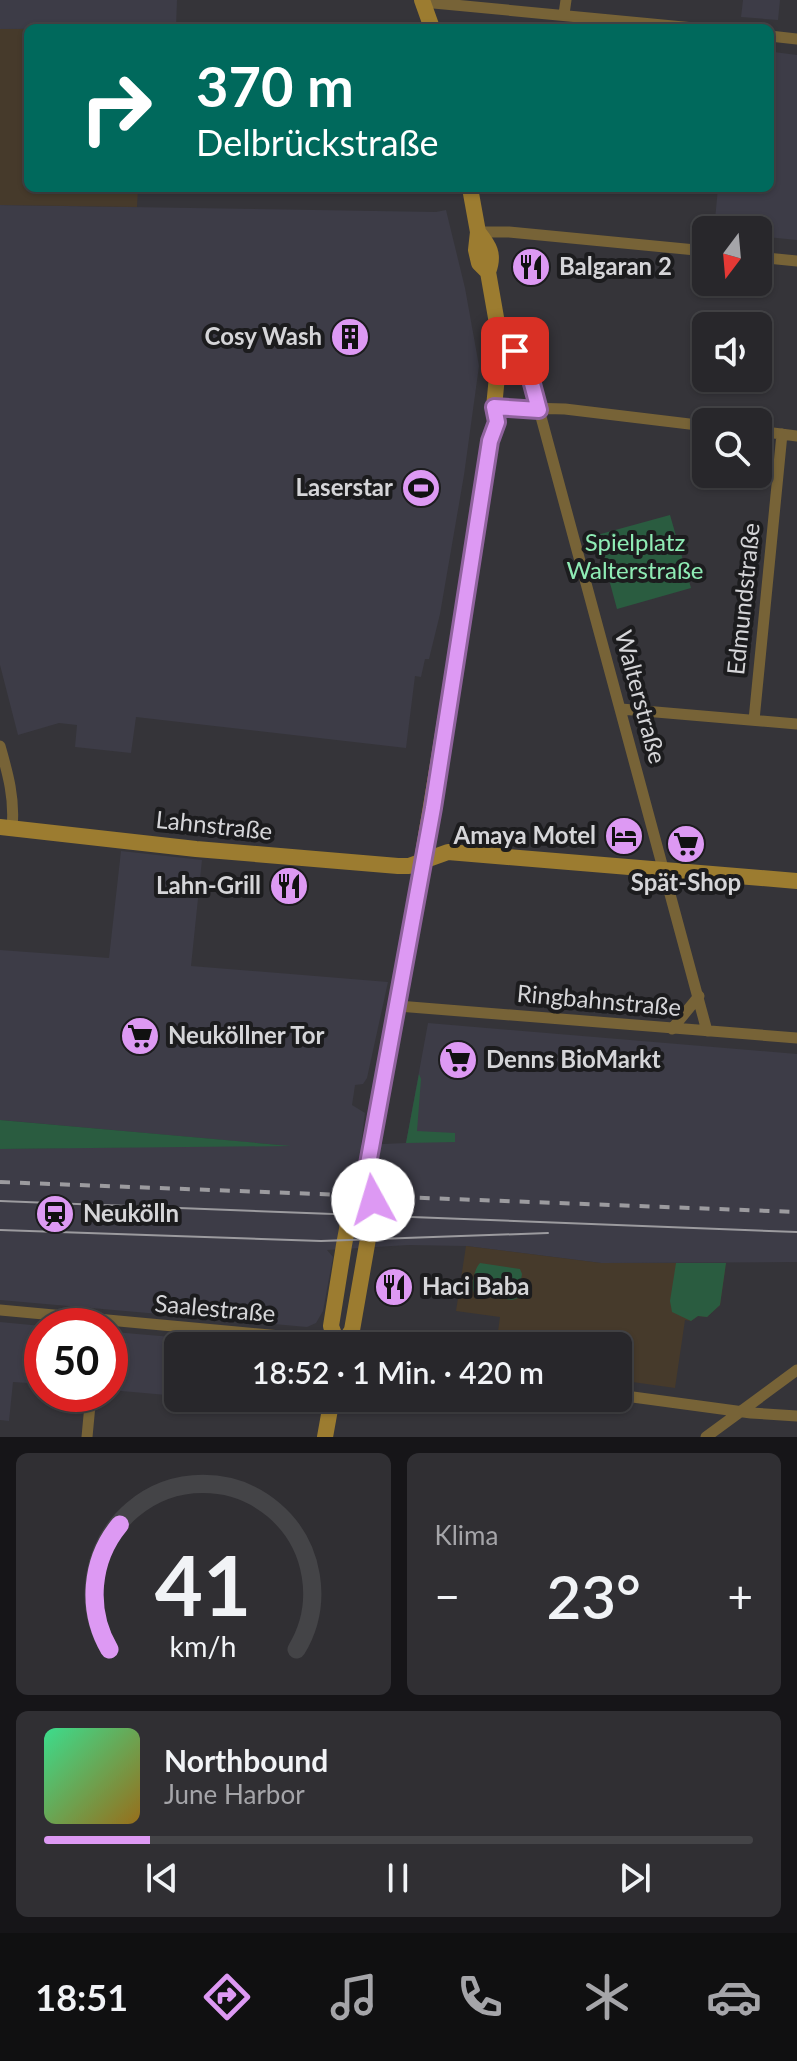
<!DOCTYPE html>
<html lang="de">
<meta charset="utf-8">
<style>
:root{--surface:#28272b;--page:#302f33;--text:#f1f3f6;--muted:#a5a5a9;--line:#444447;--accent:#dd99f3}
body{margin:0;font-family:Lato,sans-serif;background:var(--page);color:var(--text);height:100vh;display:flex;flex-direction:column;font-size:30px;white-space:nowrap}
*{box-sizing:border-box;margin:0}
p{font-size:26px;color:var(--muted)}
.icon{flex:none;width:44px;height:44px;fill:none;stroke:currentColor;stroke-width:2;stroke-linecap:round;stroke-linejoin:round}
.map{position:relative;height:1437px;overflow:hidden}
.details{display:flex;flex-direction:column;gap:16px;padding:16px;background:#161518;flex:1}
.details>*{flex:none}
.guide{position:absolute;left:24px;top:24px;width:750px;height:168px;border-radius:12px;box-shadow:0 2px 6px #0004,0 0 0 2px var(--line);background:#00695c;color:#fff;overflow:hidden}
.needle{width:52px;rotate:196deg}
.buttons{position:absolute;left:692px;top:216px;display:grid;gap:16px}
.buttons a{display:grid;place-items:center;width:80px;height:80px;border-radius:12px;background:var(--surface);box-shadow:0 2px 6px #0004,0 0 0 2px var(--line);font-size:40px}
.speed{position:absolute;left:24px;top:1308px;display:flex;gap:16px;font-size:40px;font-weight:700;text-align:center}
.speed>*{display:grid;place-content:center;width:104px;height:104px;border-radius:50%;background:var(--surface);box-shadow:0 2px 6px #0004,0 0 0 2px var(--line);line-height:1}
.speed .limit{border:12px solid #d22;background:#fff;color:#111}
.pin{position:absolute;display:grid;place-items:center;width:68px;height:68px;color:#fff;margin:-34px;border-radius:16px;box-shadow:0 4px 12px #0006}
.me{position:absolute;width:88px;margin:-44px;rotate:354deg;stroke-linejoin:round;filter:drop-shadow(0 0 6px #0008)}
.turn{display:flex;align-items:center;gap:28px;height:168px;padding:0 40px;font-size:36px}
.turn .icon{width:104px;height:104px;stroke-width:2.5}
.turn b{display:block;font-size:56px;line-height:68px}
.big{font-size:60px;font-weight:600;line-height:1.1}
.details .tile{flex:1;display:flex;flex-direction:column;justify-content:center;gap:12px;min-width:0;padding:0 28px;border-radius:12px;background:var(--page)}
.details .dial{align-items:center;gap:0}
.dial svg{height:208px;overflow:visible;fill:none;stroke:var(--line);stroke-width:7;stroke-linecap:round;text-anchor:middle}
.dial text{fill:var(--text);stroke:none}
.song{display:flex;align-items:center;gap:24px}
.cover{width:96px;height:96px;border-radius:12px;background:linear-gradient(135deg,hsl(150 70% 55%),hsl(40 70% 35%))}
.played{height:8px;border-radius:4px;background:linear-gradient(90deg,var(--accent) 15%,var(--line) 15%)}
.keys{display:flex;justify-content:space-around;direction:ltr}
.heat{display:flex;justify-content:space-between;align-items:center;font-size:44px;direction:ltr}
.details .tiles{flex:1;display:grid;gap:16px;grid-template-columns:1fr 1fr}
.tile:last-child{grid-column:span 2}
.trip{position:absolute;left:164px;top:1332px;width:468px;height:80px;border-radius:12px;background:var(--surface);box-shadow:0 2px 6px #0004,0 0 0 2px var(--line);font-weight:600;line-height:80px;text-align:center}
.menu{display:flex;height:128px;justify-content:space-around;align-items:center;background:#101011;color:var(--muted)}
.menu .icon{width:56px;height:56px}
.menu .current{color:var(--accent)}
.menu b{font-size:36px;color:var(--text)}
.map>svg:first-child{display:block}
.built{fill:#3d3c47}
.education{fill:#463a2b}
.green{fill:#2a5c40}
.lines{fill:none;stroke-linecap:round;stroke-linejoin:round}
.street{stroke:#776337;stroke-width:11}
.secondary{stroke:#9c7c30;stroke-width:16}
.tram{stroke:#9c9b9f;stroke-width:2}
.rail{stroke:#9c9b9f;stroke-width:4;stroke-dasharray:10 10;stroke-linecap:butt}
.route-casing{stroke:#90639e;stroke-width:20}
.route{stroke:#dd99f3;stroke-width:14}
.labels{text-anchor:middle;stroke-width:8;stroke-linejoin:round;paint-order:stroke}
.poi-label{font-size:24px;font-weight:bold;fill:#d5d5d8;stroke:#1c1c1e;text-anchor:start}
.park-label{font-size:24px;fill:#8fecb5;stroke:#1c1c1e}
.street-label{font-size:24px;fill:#d5d5d8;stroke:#1c1c1e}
</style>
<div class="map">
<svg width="797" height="1437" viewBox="0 0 797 1437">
<rect width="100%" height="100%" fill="#353439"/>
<!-- built -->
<path class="built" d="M0 0H177L176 28 0 29Z
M743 0H780L778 20 741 17Z
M774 52 797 55V240L758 236V230H714L718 188H770V95Z
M0 205 436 212 446 210 465 288 479 366 464 475 440 614 429 659H425L421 677 415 676 406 748 136 717 131 753 75 747 77 725 59 723 18 735 0 665Z
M121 851 202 860 191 966 388 982 367 1078 363 1084 355 1085 354 1092 352 1105 365 1113 361 1145 406 1143 428 1023 797 1054V1262L601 1263 466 1246 408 1245 327 1250 333 1257 323 1311 316 1323 307 1327 0 1300V1149L279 1145 0 1120V950L109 958Z
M0 1322 42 1326V1384L13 1382 9 1421 0 1420Z
M110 1333 114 1332 276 1346H178V1396L110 1390Z
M197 1398H315L313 1408Z"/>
<!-- education -->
<path class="education" d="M0 29H28V188H138L137 207 0 205Z
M466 1246 601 1263H726L720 1305 707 1317 698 1316 691 1321 685 1320 675 1388 618 1380V1346H496L500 1317 456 1311Z"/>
<!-- green -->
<path class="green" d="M670 515 691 588 617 609 597 535Z
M419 1074 421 1079 417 1131 455 1133V1142L406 1143Z
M0 1120 291 1146 0 1149Z
M480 1263 520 1269 522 1274 518 1298 512 1300 474 1293C471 1286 474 1269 480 1263Z
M676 1263H726L720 1305 707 1317 698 1316 691 1321 672 1312 670 1301Z"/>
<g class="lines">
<!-- street -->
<path class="street" d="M423 2 694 28
M564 14 566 0
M770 36 797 39
M478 232H509L706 251
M758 257 797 261
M499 341 515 351 527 365 707 1031
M494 407 565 409 706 426
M758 431 797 436
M621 709 797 724
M754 720 782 434
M0 746C8 774 15 799 12 828
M398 1006 797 1038
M672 1029 699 996
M0 1310 313 1339 330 1346
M618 1395 751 1413 797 1416
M87 1437 91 1394
M706 1437 797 1370"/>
<!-- secondary -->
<path class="secondary" d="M422 0 432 28
M478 232C489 246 495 254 488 272
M0 827 196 849 398 866H409L448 852 797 881
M338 1346 331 1326 344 1245 353 1197 366 1175C412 931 451 686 490 441L497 422 494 407 498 366V329L488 272 479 263 476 250 478 232 470 188
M342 1346 352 1330 372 1216 373 1200 366 1175
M325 1437 332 1398"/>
<!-- tram -->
<path class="tram" d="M0 1201 797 1232
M0 1230 321 1241 548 1233"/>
<!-- rail -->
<path class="rail" d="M0 1182 797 1212"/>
</g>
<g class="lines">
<defs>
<path id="route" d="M373 1200 366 1175 433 808 490 441 497 422 494 407 539 410 527 365 515 351"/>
</defs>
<!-- route casing -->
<use href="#route" class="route-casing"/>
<!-- route -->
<use href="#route" class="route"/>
</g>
<!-- icons -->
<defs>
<symbol id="restaurant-disc" viewBox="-11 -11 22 22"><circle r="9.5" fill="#dd99f3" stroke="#1c1c1e"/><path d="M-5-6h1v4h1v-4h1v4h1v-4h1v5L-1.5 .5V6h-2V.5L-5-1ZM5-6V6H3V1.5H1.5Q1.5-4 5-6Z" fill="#111"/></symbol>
<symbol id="building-disc" viewBox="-11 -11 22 22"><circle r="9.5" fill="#dd99f3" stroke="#1c1c1e"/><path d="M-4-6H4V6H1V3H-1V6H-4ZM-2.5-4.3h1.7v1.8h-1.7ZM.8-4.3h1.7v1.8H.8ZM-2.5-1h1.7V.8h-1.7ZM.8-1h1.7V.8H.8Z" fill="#111"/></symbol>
<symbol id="stadium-disc" viewBox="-11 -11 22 22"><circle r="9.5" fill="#dd99f3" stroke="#1c1c1e"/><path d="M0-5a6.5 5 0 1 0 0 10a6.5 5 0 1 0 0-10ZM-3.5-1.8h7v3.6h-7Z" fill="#111"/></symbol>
<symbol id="hotel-disc" viewBox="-11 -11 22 22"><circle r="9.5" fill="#dd99f3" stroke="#1c1c1e"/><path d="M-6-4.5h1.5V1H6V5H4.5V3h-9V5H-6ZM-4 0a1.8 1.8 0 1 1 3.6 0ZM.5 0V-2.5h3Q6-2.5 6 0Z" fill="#111"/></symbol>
<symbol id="supermarket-disc" viewBox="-11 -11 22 22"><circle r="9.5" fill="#dd99f3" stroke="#1c1c1e"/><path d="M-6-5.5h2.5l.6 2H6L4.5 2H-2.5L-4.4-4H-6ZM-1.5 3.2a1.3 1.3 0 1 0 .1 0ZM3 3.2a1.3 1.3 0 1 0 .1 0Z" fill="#111"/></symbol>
<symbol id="station-disc" viewBox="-11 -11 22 22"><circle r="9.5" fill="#dd99f3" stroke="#1c1c1e"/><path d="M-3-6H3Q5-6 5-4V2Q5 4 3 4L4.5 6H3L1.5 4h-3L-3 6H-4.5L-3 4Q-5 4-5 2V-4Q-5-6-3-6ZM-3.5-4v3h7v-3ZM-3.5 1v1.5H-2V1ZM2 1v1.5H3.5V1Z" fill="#111"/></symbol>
</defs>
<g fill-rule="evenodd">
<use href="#restaurant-disc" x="509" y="245" width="44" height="44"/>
<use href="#building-disc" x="328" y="315" width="44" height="44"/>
<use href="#stadium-disc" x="399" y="466" width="44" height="44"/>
<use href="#hotel-disc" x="602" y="814" width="44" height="44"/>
<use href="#supermarket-disc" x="664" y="822" width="44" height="44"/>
<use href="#restaurant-disc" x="267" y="864" width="44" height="44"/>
<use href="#supermarket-disc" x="118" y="1014" width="44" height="44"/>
<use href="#supermarket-disc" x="436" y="1038" width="44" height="44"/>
<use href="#station-disc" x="33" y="1192" width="44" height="44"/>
<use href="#restaurant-disc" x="372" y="1265" width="44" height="44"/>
</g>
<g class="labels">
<!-- poi labels -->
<g class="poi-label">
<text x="559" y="275">Balgaran 2</text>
<text x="322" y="345" text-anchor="end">Cosy Wash</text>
<text x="393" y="496" text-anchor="end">Laserstar</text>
<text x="596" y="844" text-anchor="end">Amaya Motel</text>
<text x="686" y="891" text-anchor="middle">Spät-Shop</text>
<text x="261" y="894" text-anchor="end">Lahn-Grill</text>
<text x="168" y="1044">Neuköllner Tor</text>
<text x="486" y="1068">Denns BioMarkt</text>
<text x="83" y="1222">Neukölln</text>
<text x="422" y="1295">Haci Baba</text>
</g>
<!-- park labels -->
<g class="park-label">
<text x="635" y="551">Spielplatz<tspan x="635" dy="28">Walterstraße</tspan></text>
</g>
<!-- street labels -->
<g class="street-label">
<text transform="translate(744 599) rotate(-84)" y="8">Edmundstraße</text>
<text transform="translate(640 697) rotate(75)" y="8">Walterstraße</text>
<text transform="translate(214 826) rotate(6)" y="8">Lahnstraße</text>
<text transform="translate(599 1001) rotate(5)" y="8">Ringbahnstraße</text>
<text transform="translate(215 1309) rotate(5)" y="8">Saalestraße</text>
</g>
</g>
</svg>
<div class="buttons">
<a><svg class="needle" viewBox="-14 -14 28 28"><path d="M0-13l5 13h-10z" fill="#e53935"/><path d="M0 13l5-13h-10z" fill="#a5a5a9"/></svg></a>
<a><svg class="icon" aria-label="sound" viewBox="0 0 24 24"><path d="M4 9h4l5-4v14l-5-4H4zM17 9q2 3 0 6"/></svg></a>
<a><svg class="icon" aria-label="search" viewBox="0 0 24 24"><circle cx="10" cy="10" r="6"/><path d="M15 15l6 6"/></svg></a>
</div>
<div class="speed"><div class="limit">50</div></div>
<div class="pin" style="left:515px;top:351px;background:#d93025"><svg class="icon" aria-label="arrive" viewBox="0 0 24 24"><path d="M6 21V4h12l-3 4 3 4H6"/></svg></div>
<svg class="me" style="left:373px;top:1200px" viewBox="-20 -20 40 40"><circle r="19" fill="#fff"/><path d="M0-13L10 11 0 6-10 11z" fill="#dd99f3"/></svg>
<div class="trip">18:52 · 1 Min. · 420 m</div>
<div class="guide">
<div class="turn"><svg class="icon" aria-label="right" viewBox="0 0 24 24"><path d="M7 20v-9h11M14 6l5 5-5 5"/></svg><div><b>370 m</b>Delbrückstraße</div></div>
</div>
</div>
<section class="details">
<div class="tiles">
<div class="tile dial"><svg viewBox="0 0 100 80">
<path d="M14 69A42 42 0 1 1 86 69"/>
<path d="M14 69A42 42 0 0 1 18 21" stroke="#dd99f3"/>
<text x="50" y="56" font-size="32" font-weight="700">41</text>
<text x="50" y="72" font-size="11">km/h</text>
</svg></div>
<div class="tile"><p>Klima</p>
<div class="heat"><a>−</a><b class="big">23°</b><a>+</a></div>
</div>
<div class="tile">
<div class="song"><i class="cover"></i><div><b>Northbound</b><p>June Harbor</p></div></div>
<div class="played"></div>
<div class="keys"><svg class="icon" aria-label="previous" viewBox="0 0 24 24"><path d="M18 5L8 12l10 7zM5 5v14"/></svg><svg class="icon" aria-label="pause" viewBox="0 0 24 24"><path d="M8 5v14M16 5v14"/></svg><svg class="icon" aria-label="next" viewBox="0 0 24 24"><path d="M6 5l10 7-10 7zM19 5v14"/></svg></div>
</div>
</div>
</section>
<nav class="menu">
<b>18:51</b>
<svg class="icon current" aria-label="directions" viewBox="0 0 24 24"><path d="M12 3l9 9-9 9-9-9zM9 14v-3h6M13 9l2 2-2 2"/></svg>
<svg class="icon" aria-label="music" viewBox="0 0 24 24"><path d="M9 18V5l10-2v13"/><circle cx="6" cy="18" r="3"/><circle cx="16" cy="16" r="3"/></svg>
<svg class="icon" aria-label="phone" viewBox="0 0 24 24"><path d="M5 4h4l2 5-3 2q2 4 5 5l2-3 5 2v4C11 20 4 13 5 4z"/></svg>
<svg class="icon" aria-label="climate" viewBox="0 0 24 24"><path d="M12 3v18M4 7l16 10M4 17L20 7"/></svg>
<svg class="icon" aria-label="car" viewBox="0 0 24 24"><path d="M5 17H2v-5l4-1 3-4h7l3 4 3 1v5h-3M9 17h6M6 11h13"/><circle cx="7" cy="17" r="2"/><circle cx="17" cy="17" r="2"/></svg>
</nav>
